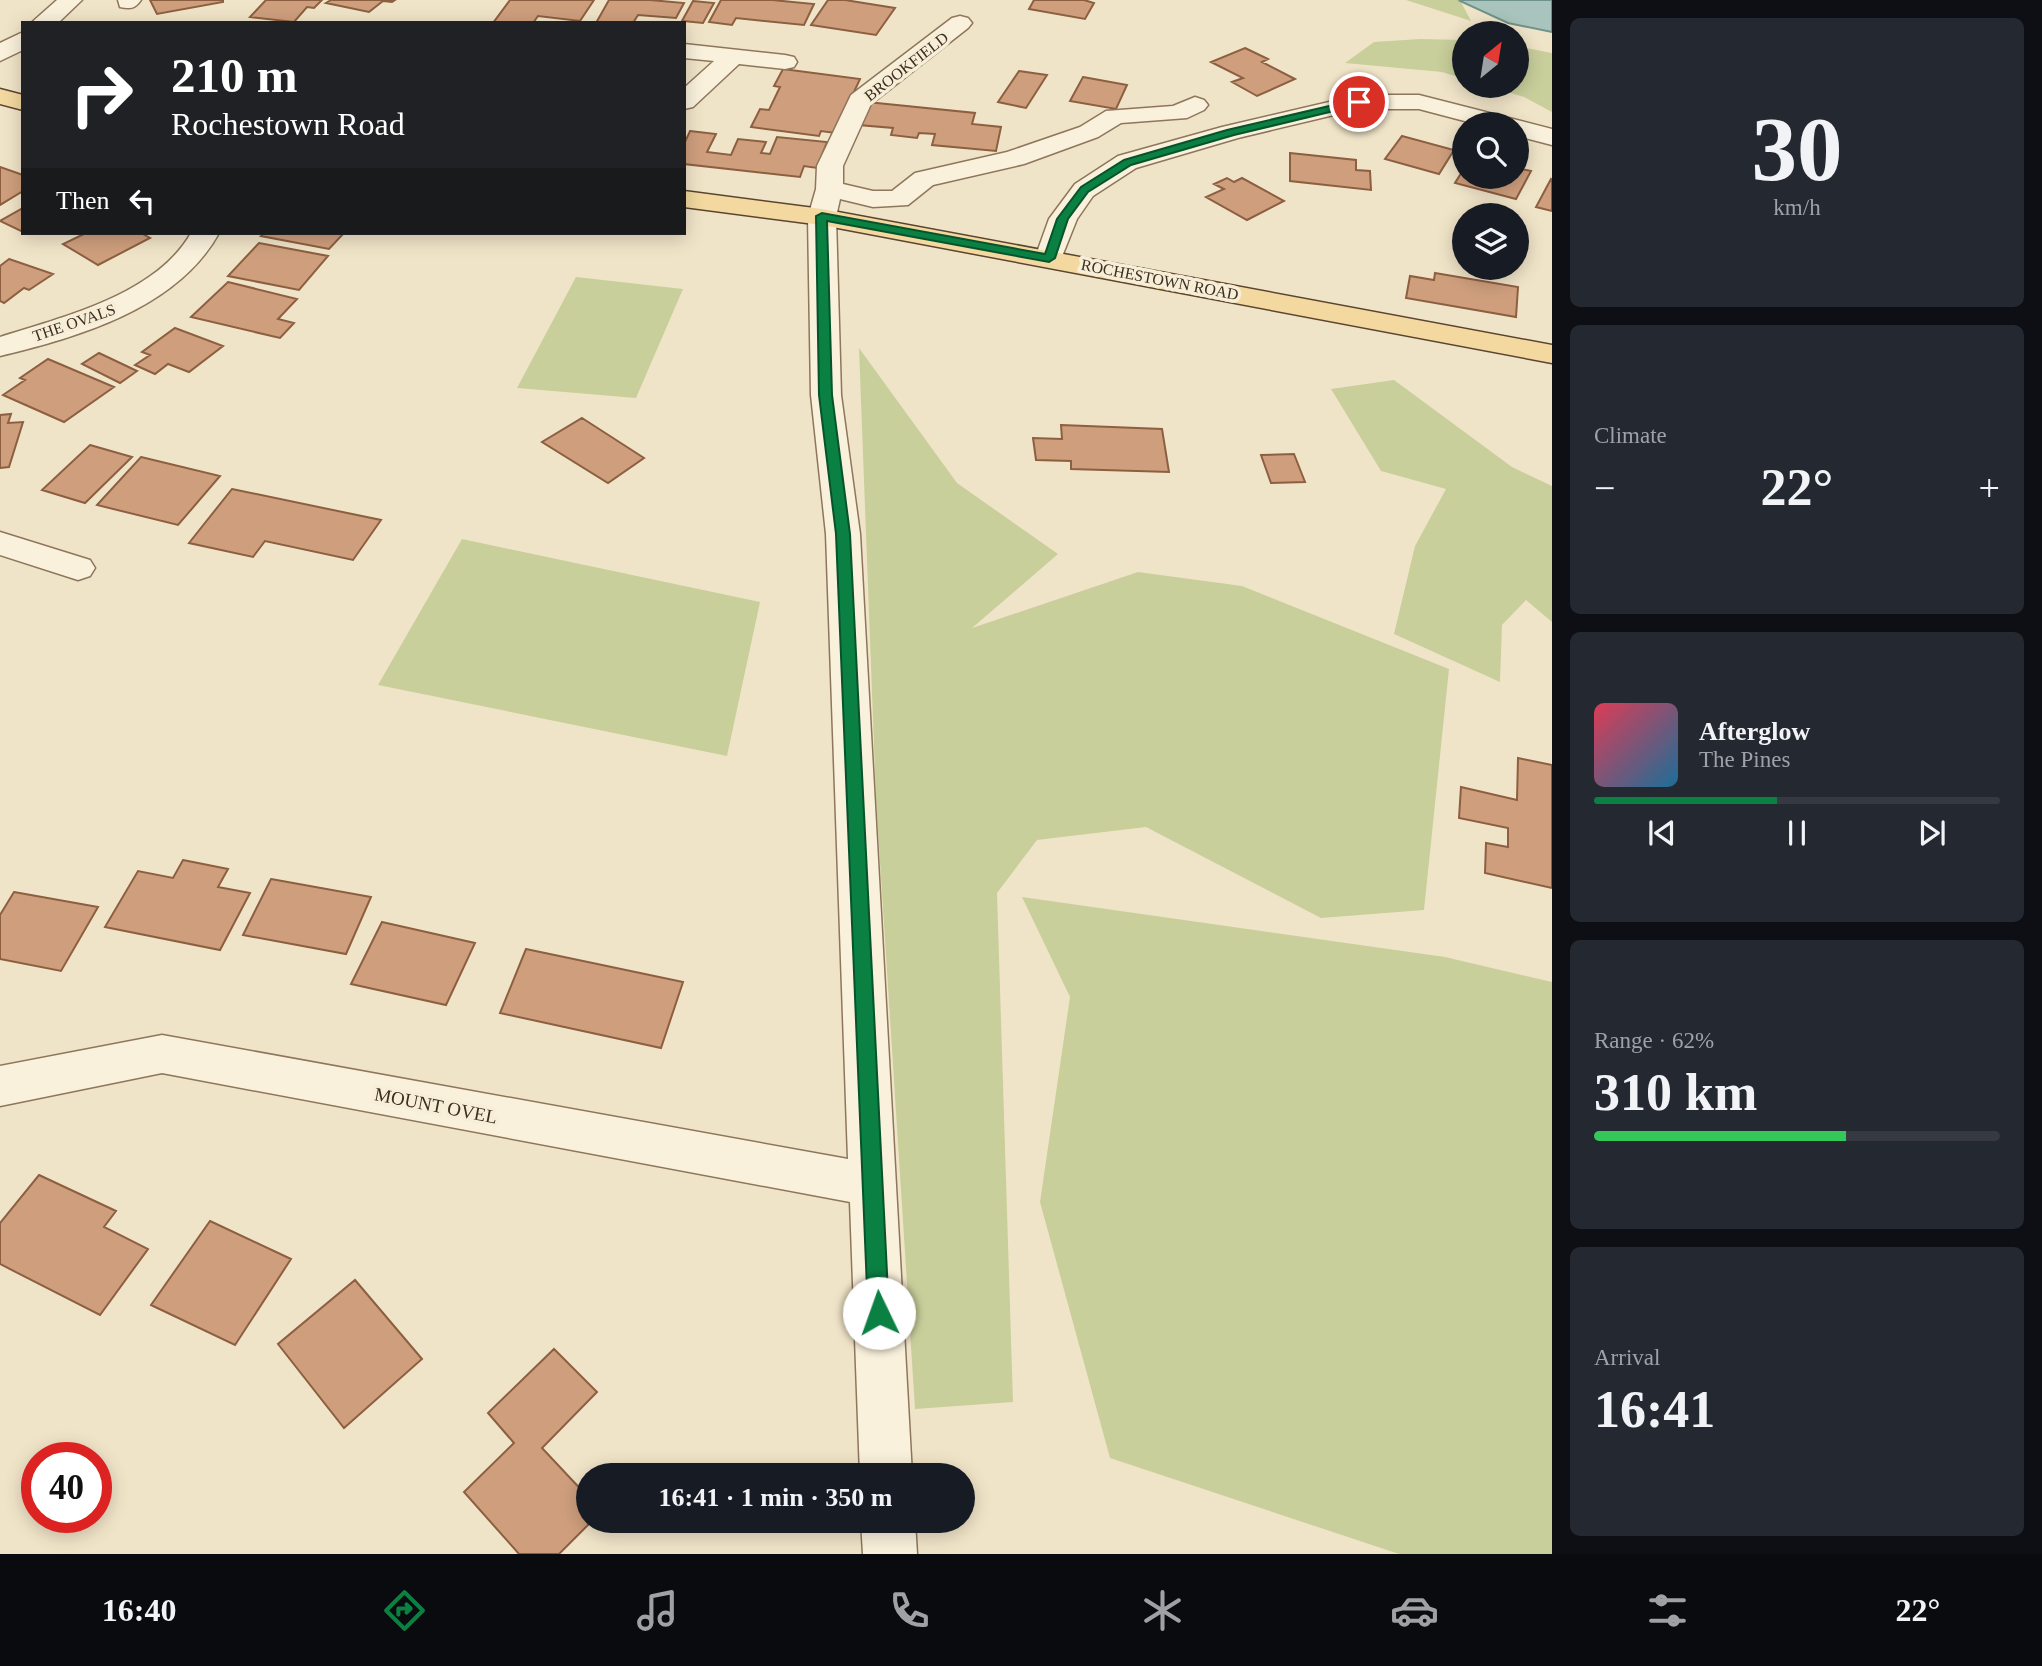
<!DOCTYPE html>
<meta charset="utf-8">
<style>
:root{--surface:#171b24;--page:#242831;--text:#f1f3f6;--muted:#9ea1a6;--line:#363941;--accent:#0b8043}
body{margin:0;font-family:"Times New Roman",serif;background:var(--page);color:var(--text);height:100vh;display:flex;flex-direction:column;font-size:26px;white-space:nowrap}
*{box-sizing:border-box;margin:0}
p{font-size:23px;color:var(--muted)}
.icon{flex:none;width:38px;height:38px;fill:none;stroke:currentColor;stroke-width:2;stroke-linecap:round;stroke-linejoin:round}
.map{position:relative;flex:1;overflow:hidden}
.panel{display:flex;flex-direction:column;gap:18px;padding:18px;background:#0d0f14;width:490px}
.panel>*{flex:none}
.guide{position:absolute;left:21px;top:21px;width:665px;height:214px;border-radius:0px;box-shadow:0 4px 18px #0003;background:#202124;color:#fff;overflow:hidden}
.needle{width:46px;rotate:30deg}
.fabs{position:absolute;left:1452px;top:21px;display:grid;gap:14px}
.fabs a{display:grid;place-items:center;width:77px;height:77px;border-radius:50%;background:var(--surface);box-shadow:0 4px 18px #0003;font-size:35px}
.speed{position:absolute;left:21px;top:1442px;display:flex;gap:14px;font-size:35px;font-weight:700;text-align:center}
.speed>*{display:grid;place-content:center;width:91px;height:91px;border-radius:50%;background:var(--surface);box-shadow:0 4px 18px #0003;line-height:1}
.speed .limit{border:10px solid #d22;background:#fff;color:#111}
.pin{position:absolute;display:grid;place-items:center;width:60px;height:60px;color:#fff;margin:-30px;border:4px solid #fff;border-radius:50%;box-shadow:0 2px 7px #0007}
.me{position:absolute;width:77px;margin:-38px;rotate:357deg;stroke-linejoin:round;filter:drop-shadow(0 0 5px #0008)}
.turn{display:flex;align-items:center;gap:24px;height:147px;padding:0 35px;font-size:32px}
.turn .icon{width:91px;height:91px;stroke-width:2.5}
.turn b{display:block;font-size:49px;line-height:60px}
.then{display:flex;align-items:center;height:66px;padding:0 35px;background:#0003;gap:14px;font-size:26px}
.big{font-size:52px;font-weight:700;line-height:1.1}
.panel .widget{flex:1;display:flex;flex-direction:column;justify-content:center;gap:10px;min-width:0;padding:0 24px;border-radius:10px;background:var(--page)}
.panel .dial{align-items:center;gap:0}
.dial b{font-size:91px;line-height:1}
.song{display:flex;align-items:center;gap:21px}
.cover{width:84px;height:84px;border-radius:10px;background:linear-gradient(135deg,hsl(350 70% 55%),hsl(200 70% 35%))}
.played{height:7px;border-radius:4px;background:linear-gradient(90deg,var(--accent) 45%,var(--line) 45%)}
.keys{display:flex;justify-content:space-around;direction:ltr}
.heat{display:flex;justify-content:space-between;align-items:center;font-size:38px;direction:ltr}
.charge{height:10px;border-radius:5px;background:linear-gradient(90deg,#34c759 62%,var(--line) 0)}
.trip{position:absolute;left:576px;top:1463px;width:399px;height:70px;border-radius:35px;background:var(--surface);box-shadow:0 4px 18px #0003;font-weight:700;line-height:70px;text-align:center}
.tab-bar{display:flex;height:112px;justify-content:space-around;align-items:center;background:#090b0e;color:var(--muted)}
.tab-bar .icon{width:49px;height:49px}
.tab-bar .current{color:var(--accent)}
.tab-bar b{font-size:32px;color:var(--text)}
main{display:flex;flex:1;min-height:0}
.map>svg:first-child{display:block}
.green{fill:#c9cf9b}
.water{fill:#a9c4bc;stroke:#6f938a;stroke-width:2}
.building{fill:#cf9f7d;stroke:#8d5f41;stroke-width:2}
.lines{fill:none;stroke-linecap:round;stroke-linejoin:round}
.minor-casing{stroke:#8d765c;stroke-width:3}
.major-casing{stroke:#5b4430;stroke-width:3}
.minor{fill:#faf1dc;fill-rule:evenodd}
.major{fill:#f3d9a0;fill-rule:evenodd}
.route{fill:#0b8043;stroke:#07532c;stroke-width:2}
.labels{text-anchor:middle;stroke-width:7;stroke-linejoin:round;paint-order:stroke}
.far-street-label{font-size:16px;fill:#3d2e20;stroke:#f7eed8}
.street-label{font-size:19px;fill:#3d2e20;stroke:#f7eed8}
</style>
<main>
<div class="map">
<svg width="1552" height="1554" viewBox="0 0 1552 1554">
<rect width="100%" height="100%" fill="#f0e4c8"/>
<!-- green -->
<path class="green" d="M1406 0H1552V32L1508 23 1461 2 1471 21Z
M1420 39 1465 40V79L1442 72 1345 63 1374 42Z
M1517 46 1552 53V112L1524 97 1487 86H1517Z
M576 277 683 289 636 398 517 388Z
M859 348 957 483 1058 554 972 628 1138 572 1242 586 1449 669 1424 910 1321 918 1146 827 1037 840 997 893 1013 1402 915 1409 876 799Z
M1394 380 1512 467 1552 486V622L1526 600 1502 625 1500 682 1394 634 1415 546 1446 489 1381 471 1331 389Z
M462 539 760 602 727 756 378 685Z
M1022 897 1445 957 1552 982V1554H1399L1110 1458 1040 1202 1070 997Z"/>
<!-- water -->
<path class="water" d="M1463 0H1552V32L1508 23 1460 1Z"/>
<!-- building -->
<path class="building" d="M150 0H223V2L157 14Z
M266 0H322L314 8 307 7 294 22 250 17Z
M331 0H395L392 2 383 1 369 12 326 3Z
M510 0H594L580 21 538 16 533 23H493Z
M609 0H650L684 3 676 18 638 15 633 23H596Z
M721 0H772L814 4 804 25 736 18 732 25 709 22Z
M828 0H845L895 8 876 35 811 25Z
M1034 0H1084L1094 3 1085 19 1029 9Z
M693 1 714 3 703 23 682 21Z
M1245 48 1268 59 1262 62 1295 79 1257 96 1232 82 1243 78 1211 62Z
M783 69 860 79 835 133 821 131 819 136 751 127 760 109 769 110 780 87 774 86Z
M1019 71 1047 75 1026 108 998 102Z
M1083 77 1127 85 1116 109 1070 101Z
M867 102 975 113 972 124 1001 127 996 151 932 145 935 134 919 133 917 138 891 135 893 128 859 125Z
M690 131 716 134 707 152 731 155 738 139 766 142 761 153 770 154 777 137 827 142 817 168 804 166 800 177 684 164V144Z
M1402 136 1454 150 1439 174 1385 159Z
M1290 153 1356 160V170L1370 171 1371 190 1290 181Z
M0 167 23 175V191L0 205Z
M1465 167V177H1517V168L1531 171 1516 199 1455 183Z
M1227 178 1234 182 1242 178 1284 201 1247 220 1206 197 1224 189 1214 184Z
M1551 179 1552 180V211L1536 207Z
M23 208V232L0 221Z
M86 233H141L150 238 98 265 63 244Z
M264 233H344L329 249 261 236Z
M259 243 328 256 299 290 228 276Z
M9 259 53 274 29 290 24 288 4 303 0 301V266Z
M1435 273 1518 287 1516 317 1406 298 1410 276 1434 280Z
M228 282 297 299 278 319 294 323 280 338 191 317Z
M175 328 223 346 189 372 168 364 155 374 135 365 150 355 142 352Z
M99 353 137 371 120 383 82 364Z
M48 359 114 387 64 422 3 395 25 380 20 378Z
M11 414 8 423 23 422 9 467 0 468V415Z
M582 418 644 458 608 483 542 442Z
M1061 425 1162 429 1169 472 1071 469V461L1036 460 1033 438 1062 439Z
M90 445 132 457 85 503 42 490Z
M1294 454 1305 482 1271 483 1261 455Z
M141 457 220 476 178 525 97 505Z
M232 489 381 520 353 560 265 541 253 557 189 543Z
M1518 758 1552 765V888L1485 873 1486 843 1508 847V828L1459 818 1461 787 1517 800Z
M183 860 228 869 218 887 250 893 220 950 105 927 138 871 173 878Z
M271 879 371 897 346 954 243 935Z
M14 892 98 907 61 971 0 959V915Z
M382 922 475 943 446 1005 351 984Z
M526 949 683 982 661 1048 500 1013Z
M39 1175 116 1211 104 1227 148 1249 100 1315 0 1264V1223Z
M210 1221 291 1259 235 1345 151 1305Z
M355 1280 422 1359 344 1428 278 1344Z
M554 1349 597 1392 542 1448 588 1497V1521H592L559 1554H519L464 1492 514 1443 488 1413Z"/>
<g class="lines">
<defs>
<path id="minor" d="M57 0H82L58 23H31Z
M118 0H141C135 9 130 9 120 7Z
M960 16 968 18 972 23 968 28 871 104 843 166V184L873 191H892L915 173 1007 152 1080 127 1106 111 1173 106 1195 97 1204 100 1208 105 1204 110 1187 118 1121 123 1098 137 1024 164 933 185 908 205 873 207 840 199 836 217 841 395 860 534 912 1475H860L850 1202 162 1073 0 1106V1066L162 1035 848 1159 826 534 811 395 808 217 816 189 817 166 851 95 952 18Z
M23 32V50L0 61V43Z
M684 44 785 55 794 57 797 62 794 67 785 69 739 64 693 107 684 109V88L714 61 684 58Z
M1359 95H1419L1552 129V145L1517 136V124H1476L1419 109H1359L1238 138 1136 168 1093 196 1077 219 1059 264 1049 266 1039 264 1035 258 1049 219 1075 184 1118 156 1222 127Z
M191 233H219C177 309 78 337 0 356V337C63 317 156 295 191 233Z
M0 532 90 560 95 568 90 576 78 580 0 555Z
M861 1521H915L917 1554H863Z"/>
<path id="major" d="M0 89 23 95V110L0 104Z
M684 191 822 209 1552 345V363L822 225 684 207Z"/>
</defs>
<!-- minor casing -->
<use href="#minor" class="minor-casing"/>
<!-- major casing -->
<use href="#major" class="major-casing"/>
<!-- minor -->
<use href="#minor" class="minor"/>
<!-- major -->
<use href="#major" class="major"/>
</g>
<!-- route -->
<path class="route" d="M1359 99H1363V104L1234 135 1131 165 1088 192 1068 219 1055 258 1049 262 827 221 832 395 850 534 889 1313 886 1320 879 1323 871 1320 868 1313 836 534 819 395 816 216 822 213 1045 254 1057 219 1081 187 1124 160 1227 130Z"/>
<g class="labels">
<!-- far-street labels -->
<g class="far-street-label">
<text transform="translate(906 66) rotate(-38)" y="6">BROOKFIELD</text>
<text transform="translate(1160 279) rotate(11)" y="6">ROCHESTOWN ROAD</text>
<text transform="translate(74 322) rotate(-19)" y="6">THE OVALS</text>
</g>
<!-- street labels -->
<g class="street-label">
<text transform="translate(436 1105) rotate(11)" y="7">MOUNT OVEL</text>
</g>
</g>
</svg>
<div class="fabs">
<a><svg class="needle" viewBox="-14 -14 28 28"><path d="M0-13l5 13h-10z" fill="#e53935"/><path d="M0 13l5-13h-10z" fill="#9ea1a6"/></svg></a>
<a><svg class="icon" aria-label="search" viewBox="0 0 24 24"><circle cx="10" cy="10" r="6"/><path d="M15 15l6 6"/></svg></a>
<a><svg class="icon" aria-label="layers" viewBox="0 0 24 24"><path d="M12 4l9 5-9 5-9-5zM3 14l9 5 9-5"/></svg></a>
</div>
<div class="speed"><div class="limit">40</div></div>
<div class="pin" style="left:1359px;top:102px;background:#d93025"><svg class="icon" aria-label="arrive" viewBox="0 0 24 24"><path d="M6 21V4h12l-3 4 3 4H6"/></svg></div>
<svg class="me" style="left:879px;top:1313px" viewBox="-20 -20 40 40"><circle r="19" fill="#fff"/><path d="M0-13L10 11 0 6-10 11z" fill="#0b8043"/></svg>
<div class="trip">16:41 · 1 min · 350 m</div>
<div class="guide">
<div class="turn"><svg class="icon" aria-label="right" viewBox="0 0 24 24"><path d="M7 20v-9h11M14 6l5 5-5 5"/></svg><div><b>210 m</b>Rochestown Road</div></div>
<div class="then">Then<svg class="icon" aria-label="left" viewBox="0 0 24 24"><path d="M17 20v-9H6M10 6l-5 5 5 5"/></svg></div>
</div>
</div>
<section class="panel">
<div class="widget dial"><b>30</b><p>km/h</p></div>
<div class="widget"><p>Climate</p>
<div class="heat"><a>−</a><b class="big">22°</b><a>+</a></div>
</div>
<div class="widget">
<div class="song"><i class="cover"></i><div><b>Afterglow</b><p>The Pines</p></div></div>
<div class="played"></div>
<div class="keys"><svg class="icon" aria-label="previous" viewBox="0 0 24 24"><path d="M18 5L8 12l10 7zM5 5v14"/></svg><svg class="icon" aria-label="pause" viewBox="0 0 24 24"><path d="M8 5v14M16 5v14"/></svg><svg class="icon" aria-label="next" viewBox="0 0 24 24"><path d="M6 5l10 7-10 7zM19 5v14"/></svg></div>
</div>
<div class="widget"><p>Range · 62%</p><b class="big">310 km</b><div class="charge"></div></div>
<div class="widget"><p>Arrival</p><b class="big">16:41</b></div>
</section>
</main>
<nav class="tab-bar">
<b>16:40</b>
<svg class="icon current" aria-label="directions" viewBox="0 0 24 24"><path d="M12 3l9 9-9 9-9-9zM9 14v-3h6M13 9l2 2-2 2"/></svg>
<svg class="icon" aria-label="music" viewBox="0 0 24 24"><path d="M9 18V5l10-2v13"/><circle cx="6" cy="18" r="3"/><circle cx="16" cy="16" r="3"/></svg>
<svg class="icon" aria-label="phone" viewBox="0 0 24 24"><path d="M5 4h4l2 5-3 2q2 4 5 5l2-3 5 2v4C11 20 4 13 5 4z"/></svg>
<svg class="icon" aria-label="climate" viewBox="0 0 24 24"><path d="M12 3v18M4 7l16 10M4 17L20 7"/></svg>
<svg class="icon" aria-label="car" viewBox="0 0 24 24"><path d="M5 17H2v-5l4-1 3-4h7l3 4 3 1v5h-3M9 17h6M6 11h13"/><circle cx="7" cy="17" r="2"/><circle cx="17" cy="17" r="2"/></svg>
<svg class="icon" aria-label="filters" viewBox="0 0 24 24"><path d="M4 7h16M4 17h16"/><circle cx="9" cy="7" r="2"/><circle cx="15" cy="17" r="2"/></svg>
<b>22°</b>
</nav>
